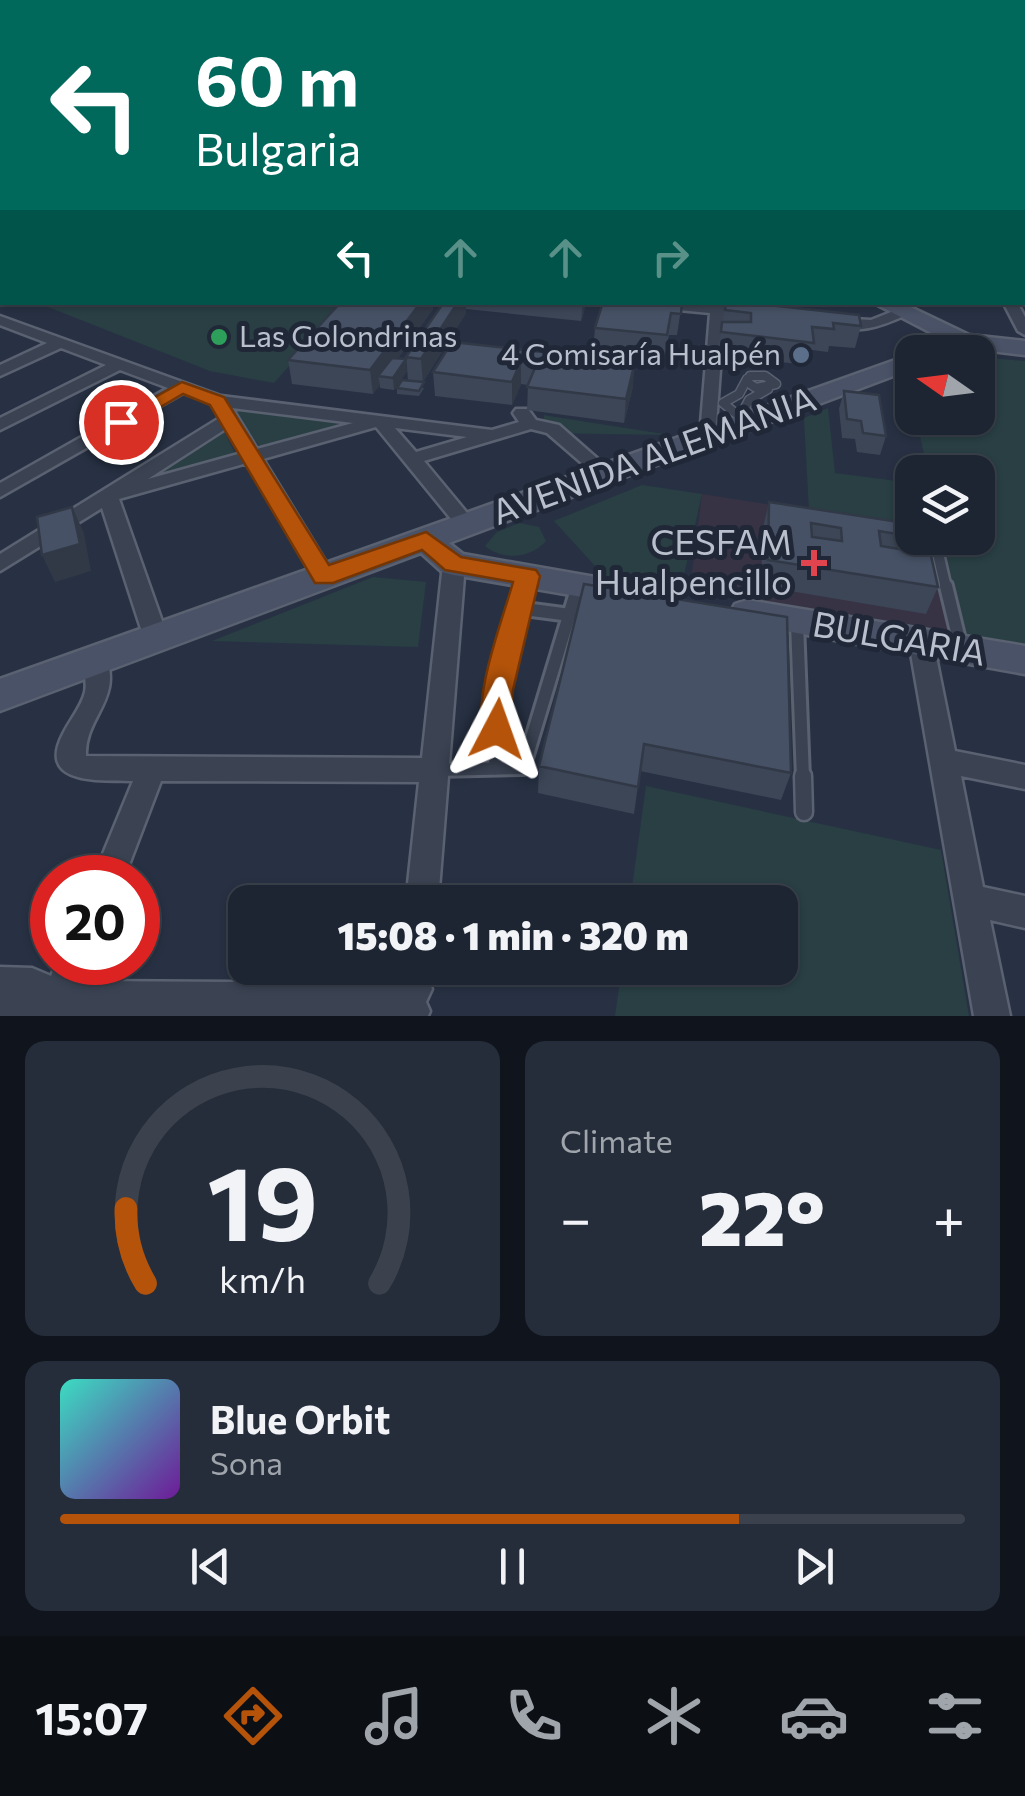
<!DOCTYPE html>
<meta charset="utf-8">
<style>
:root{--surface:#1d2532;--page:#252d3a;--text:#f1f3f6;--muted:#a0a5ac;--line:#3b424d;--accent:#b45309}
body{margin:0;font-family:Commissioner,sans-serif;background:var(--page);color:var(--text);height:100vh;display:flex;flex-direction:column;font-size:38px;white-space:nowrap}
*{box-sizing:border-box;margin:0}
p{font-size:32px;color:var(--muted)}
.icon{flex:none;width:55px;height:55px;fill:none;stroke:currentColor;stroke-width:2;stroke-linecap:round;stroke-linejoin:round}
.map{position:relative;height:1016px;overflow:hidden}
.drawer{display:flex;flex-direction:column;gap:25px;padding:25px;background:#10141c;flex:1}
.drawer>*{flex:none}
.guide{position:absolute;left:0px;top:0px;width:1025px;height:305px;box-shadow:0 2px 8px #0004,0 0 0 2px var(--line);background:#00695c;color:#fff;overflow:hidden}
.needle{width:65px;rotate:284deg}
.fabs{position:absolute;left:895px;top:335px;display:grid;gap:20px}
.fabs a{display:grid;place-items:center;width:100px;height:100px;border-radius:20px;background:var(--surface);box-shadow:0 2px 8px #0004,0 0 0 2px var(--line);font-size:50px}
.speed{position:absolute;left:30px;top:855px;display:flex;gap:20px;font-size:50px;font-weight:700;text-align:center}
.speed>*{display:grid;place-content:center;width:130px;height:130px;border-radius:50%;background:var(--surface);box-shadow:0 2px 8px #0004,0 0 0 2px var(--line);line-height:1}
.speed .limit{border:15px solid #d22;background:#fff;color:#111}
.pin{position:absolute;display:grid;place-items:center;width:85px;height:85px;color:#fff;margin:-42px;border:5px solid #fff;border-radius:50%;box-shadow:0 2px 10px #0007}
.me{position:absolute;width:110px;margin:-55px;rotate:4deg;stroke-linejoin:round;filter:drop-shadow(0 0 8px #0008)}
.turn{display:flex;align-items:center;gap:35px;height:210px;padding:0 30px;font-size:45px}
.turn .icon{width:130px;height:130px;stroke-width:2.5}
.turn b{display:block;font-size:70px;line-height:85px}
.lanes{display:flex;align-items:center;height:95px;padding:0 30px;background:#0003;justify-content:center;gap:50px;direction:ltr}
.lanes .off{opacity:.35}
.big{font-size:75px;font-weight:800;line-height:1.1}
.drawer .widget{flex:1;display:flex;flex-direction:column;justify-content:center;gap:15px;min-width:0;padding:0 35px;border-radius:20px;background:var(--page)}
.drawer .dial{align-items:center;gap:0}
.dial svg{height:260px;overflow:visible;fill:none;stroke:var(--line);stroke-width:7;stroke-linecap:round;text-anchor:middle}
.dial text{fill:var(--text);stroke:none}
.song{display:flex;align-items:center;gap:30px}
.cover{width:120px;height:120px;border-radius:15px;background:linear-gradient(135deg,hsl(170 70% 55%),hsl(280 70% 35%))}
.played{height:10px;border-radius:5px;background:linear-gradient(90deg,var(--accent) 75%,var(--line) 75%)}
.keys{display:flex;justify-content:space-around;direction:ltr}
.heat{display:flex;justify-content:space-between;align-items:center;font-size:55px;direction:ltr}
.drawer .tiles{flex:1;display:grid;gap:25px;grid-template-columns:1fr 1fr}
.widget:last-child{grid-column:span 2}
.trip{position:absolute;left:228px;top:885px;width:570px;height:100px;border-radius:20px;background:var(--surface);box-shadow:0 2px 8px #0004,0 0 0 2px var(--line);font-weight:800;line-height:100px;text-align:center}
.tabs{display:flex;height:160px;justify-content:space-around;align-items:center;background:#0c0f14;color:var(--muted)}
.tabs .icon{width:70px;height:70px}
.tabs .active{color:var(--accent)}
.tabs b{font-size:45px;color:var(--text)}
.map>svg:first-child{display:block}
.medical{fill:#373344}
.green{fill:#293f44}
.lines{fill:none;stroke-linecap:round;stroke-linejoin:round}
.lane-far3-casing{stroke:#5a6170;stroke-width:11}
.lane-far2-casing{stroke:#5a6170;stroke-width:15}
.lane-far1-casing{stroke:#5a6170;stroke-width:18}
.lane-casing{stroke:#5a6170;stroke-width:21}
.street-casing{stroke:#5a6170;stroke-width:5}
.secondary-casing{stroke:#5a6170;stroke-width:5}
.primary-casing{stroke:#454c5c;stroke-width:38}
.lane-far3{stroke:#3b4353;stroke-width:8}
.lane-far2{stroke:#3b4353;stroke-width:10}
.lane-far1{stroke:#3b4353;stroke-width:12}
.lane{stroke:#3b4353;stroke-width:16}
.street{fill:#3b4353;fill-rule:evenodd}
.secondary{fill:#495266;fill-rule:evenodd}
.primary{stroke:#596273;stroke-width:32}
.wall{fill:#3c4657}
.shaded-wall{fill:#313947}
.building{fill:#465165;stroke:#313947;stroke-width:2.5;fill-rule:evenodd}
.route{fill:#b45309;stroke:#753606;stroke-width:2.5}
.leisure-dot{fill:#2e9e5b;stroke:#202838;stroke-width:4}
.service-dot{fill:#5c6f8a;stroke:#202838;stroke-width:4}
.health-dot{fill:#e0444e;stroke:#202838;stroke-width:4}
.labels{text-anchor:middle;stroke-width:10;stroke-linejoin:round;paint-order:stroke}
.far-poi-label{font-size:30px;fill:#b9bfcc;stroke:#202838;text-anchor:start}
.street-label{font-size:35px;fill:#b9bfcc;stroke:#202838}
.poi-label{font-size:35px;fill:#b9bfcc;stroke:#202838;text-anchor:end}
</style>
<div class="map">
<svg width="1025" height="1016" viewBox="0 0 1025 1016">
<rect width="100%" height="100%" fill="#273143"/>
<!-- medical -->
<path class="medical" d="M702 494 912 527V538H929L950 631 690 589Z"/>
<!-- green -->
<path class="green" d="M38 303H345L274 383 210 371Z
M978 357 1025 361V644L950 631 929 538H978V472H928L916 418H978Z
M230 405 357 422 261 449Z
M828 408 835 473 912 483V527L809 511 804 418Z
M544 415 549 416 670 435 541 433Z
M221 426 237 457 128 487Z
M642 485 702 494 678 602 619 592 554 521Z
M519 523 539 527 546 541C532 558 503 561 485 546L497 532Z
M373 577 426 582 418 647 212 641Z
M646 786 941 850 969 1016H615L622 968H780V902H630Z"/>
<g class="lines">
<defs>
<path id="lane-far3" d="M750 376H765L776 384 756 388 747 382Z
M756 418 744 410 749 400 768 389
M745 421 723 403 739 394 747 379"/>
<path id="lane-far2" d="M915 539 937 549 946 588
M524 588 527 578"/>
<path id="lane-far1" d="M946 586 961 648
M517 608 570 615
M797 623 803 778
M495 769 499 690 525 586
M436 770 523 768 578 586"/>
<path id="lane" d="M803 776 804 812"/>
<path id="street" d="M0 145H2V151H0Z
M0 173H2V179H0Z
M1022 193 1025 194V200H1022Z
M1022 216H1025V222H1022Z
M2 238V246L0 247V239Z
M1022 244H1025V252H1022Z
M1022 276H1025V284H1022Z
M629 302H684L748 309 755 313 748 317 724 315 715 439H703L700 435 710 313 636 306Z
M1003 302H1017L1025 317V335L1018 331Z
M901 308 906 309V315C882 326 854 337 829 322L836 318 871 320Z
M0 316 221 396 492 430 519 422 513 413 516 409H528L536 420 559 425 615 474 606 480 599 478 547 433 531 429 424 461 477 525 467 532 460 530 376 427 263 459 335 577 332 582H316L247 463 119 499 168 638 164 644 156 647 148 644 144 638 102 508 0 571V554L221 417 216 410 220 406 183 393 0 497V483L168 388 120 370 0 430V418L106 365 61 348 0 376V365L47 343 0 325ZM232 408 353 423 257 449ZM227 428 242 453 148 479ZM395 428 467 437 416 452Z
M454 557 462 559 465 564 438 902H406L419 782 161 781 124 878H93L133 781C102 780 36 786 63 734 69 721 82 706 85 692 88 678 80 666 86 653L95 650 104 653C125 698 84 717 86 756L422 758 443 564 446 559Z
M921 633 930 636 933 642 955 751 1025 765V789L961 776 983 887 1025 896V928L990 920 1010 1016H974L909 642 912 636Z
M57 962H91L84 981 236 982 271 972H415L427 977 432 989 426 1002 430 1011 428 1016H0V967L32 968 51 976Z"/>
<path id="secondary" d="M872 302H900L969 335 1025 341V355L966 348 923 352 945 340Z
M912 354V369L449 543 463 554 635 584 640 592 635 600 623 604 454 575 442 572 421 553 0 711V679Z
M747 600 1025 646V674L735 622 730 613 735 604Z"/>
<path id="primary" d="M0 287 2 286"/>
</defs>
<!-- lane-far3 casing -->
<use href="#lane-far3" class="lane-far3-casing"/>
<!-- lane-far2 casing -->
<use href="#lane-far2" class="lane-far2-casing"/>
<!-- lane-far1 casing -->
<use href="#lane-far1" class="lane-far1-casing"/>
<!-- lane casing -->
<use href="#lane" class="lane-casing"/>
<!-- street casing -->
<use href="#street" class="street-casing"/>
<!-- secondary casing -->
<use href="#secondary" class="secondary-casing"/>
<!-- primary casing -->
<use href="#primary" class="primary-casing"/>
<!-- lane-far3 -->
<use href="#lane-far3" class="lane-far3"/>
<!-- lane-far2 -->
<use href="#lane-far2" class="lane-far2"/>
<!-- lane-far1 -->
<use href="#lane-far1" class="lane-far1"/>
<!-- lane -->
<use href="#lane" class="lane"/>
<!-- street -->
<use href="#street" class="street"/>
<!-- secondary -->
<use href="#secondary" class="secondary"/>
<!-- primary -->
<use href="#primary" class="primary"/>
</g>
<!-- wall -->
<path class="wall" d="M1022 143H1025V194H1022Z
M341 302H432L433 309 398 358 407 371 394 390 380 388V385L373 394 292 384 288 360Z
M444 302H585L584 312 581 321 466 309V313L423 382 408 380 406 357Z
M682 302 677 335H669L664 358 593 350 595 328Z
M726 302 861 326 855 348 829 346 828 352 812 350 808 365 717 355Z
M452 342 633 386 624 423 527 410 528 385 521 384 512 405 435 396 433 372Z
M397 388H424L419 396 397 394Z
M844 391 886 436 880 455 857 452 855 439 842 438 839 409Z
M769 502 912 524 938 587 926 614 761 586 763 528Z
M787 617 791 773 781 800 640 771 634 814 538 793 539 766Z"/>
<!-- shaded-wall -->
<path class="shaded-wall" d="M421 302H432L433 309 385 377 378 376 380 385 373 394 370 370Z
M458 302H466V313L423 382 421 359Z
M583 302H585L584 312 581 321Z
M406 359 407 371 394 390 393 378Z
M521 361V384L512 405V382Z
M635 362 633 386 624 423 626 399Z
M72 507 84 533 91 571 55 582 42 555Z"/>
<!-- building -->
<path class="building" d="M1022 143H1025V161L1022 158Z
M341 302H421L370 370 288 360Z
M444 302H458L421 359 406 357Z
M603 302H682L681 314 671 313 667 335 595 328Z
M726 302H741L859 315 861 326 833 323 834 329 812 327 814 343 721 332 722 322H751V313L725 310Z
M452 342 635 362 626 399 527 387 537 363 521 361 512 382 433 372Z
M392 358 406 359 393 378 378 376Z
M402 380 424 382 419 391 397 388Z
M844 391 879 395 886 436 863 433 861 421 847 419Z
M769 502 912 524V538H927L938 587 768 560ZM811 523 841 528 842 541 812 537ZM879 531 897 534 899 549 881 546Z
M72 507 80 544 42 555 37 517Z
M584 584 787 617 791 773 644 744 638 787 539 766Z"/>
<!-- sky -->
<linearGradient id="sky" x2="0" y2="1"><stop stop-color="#151b25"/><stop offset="0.5" stop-color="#414e66"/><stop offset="1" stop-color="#414e66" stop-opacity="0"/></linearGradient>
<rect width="1025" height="285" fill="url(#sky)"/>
<!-- route -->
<path class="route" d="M182 382 224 397 329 565 426 532 461 557 536 570 540 576 513 690 508 738 497 742 486 738C469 704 503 619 513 582L445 570 422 550 333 583H315L210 405 183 394 128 426 111 422Z"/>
<!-- markers -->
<circle class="leisure-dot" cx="219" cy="337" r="10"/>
<circle class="service-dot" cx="801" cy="355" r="10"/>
<path class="health-dot" d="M809 548h10v10h10v10h-10v10h-10v-10h-10v-10h10z"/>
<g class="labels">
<!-- far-poi labels -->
<g class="far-poi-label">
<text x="239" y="347">Las Golondrinas</text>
<text x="781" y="365" text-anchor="end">4 Comisaría Hualpén</text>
</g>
<!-- street labels -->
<g class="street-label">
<text transform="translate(654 456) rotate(-20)" y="12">AVENIDA ALEMANIA</text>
<text transform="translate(899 639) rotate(10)" y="12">BULGARIA</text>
</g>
<!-- poi labels -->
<g class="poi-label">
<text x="792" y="555">CESFAM<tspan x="792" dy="40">Hualpencillo</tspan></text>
</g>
</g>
</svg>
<div class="fabs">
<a><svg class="needle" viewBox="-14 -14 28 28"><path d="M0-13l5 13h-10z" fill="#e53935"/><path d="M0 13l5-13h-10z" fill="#a0a5ac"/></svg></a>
<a><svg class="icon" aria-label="layers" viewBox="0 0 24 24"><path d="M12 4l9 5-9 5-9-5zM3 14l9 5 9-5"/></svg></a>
</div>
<div class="speed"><div class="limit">20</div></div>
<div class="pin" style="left:121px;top:422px;background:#d93025"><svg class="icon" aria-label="arrive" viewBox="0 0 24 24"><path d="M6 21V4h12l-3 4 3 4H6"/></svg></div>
<svg class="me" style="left:497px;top:729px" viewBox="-20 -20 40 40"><path d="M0-17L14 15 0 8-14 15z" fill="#b45309" stroke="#fff" stroke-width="4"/></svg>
<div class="trip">15:08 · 1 min · 320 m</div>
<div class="guide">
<div class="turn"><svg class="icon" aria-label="left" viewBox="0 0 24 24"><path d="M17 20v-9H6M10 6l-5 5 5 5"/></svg><div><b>60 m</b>Bulgaria</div></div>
<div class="lanes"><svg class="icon" aria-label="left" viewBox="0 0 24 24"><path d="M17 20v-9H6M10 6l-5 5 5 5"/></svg><svg class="icon off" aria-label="ahead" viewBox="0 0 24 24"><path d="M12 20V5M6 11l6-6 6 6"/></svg><svg class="icon off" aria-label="ahead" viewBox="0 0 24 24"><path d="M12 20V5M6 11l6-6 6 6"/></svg><svg class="icon off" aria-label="right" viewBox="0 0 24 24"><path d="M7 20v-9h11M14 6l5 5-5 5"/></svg></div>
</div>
</div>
<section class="drawer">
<div class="tiles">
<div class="widget dial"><svg viewBox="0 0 100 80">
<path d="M14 69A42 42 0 1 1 86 69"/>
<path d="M14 69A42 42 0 0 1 8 46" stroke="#b45309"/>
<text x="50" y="56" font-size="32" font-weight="700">19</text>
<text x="50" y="72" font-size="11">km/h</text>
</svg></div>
<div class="widget"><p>Climate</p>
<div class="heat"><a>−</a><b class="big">22°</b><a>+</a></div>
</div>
<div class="widget">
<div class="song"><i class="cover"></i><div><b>Blue Orbit</b><p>Sona</p></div></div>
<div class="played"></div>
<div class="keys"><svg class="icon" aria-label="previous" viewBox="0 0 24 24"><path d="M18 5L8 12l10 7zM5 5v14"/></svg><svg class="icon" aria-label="pause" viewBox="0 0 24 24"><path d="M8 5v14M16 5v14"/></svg><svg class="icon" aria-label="next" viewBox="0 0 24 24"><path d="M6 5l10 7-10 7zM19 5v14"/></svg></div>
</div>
</div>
</section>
<nav class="tabs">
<b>15:07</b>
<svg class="icon active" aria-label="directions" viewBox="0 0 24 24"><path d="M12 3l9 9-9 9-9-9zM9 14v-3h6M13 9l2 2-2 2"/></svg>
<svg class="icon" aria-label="music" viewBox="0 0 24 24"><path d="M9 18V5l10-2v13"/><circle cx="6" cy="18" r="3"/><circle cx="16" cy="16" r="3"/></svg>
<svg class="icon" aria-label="phone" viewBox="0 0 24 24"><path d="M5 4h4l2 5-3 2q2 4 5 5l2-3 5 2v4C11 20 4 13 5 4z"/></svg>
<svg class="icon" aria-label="climate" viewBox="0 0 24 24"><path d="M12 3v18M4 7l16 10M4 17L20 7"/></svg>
<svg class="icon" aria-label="car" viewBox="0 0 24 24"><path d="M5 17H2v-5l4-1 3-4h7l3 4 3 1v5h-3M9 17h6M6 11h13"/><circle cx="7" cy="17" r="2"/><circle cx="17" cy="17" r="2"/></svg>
<svg class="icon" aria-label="filters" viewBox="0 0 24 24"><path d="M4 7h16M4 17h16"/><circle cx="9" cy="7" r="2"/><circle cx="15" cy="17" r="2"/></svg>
</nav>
